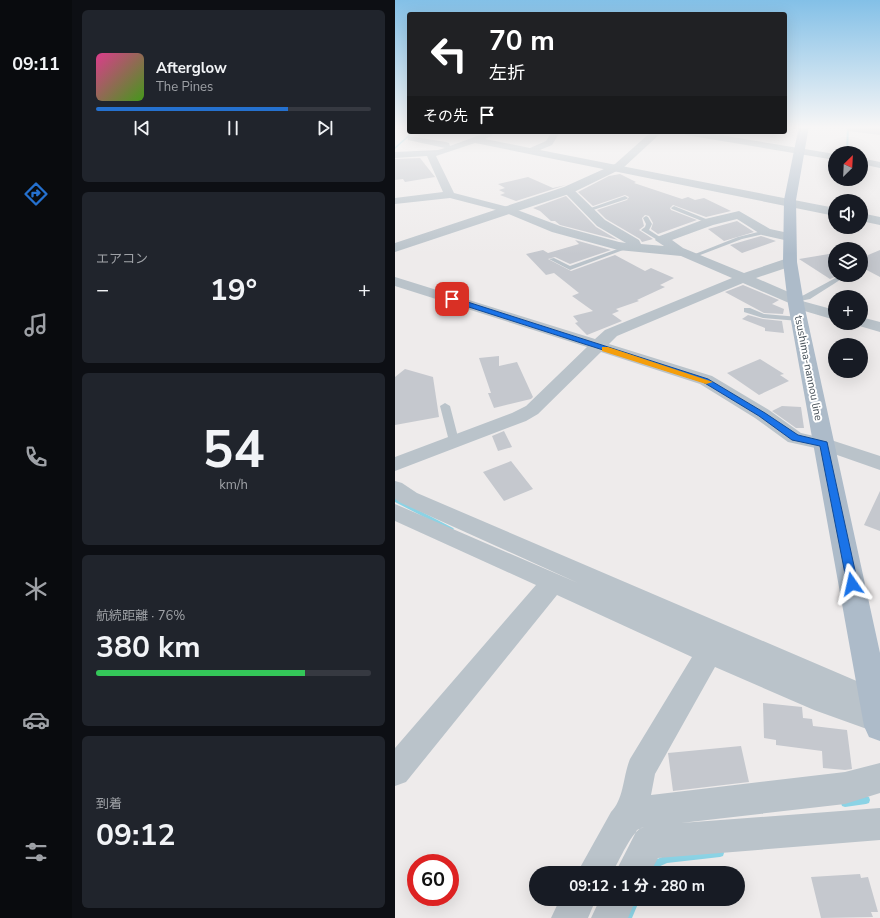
<!DOCTYPE html>
<html lang="ja">
<meta charset="utf-8">
<style>
:root{--surface:#171b24;--page:#20242c;--text:#f1f3f6;--muted:#9ea1a6;--line:#363941;--accent:#2571cf}
body{margin:0;font-family:"Nunito Sans","Noto Sans JP",sans-serif;background:var(--page);color:var(--text);height:100vh;display:flex;flex-direction:column;font-size:15px;white-space:nowrap}
*{box-sizing:border-box;margin:0}
p{font-size:13px;color:var(--muted)}
.icon{flex:none;width:22px;height:22px;fill:none;stroke:currentColor;stroke-width:2;stroke-linecap:round;stroke-linejoin:round}
.map{position:relative;flex:1;overflow:hidden}
.panel{display:flex;flex-direction:column;gap:10px;padding:10px;background:#0d0f14;width:323px}
.panel>*{flex:none}
.hud{position:absolute;left:12px;top:12px;width:380px;height:122px;border-radius:4px;box-shadow:0 4px 16px #0002;background:#202124;color:#fff;overflow:hidden}
.needle{width:26px;rotate:24deg}
.fabs{position:absolute;left:433px;top:146px;display:grid;gap:8px}
.fabs a{display:grid;place-items:center;width:40px;height:40px;border-radius:50%;background:var(--surface);box-shadow:0 4px 16px #0002;font-size:20px}
.speed{position:absolute;left:12px;top:854px;display:flex;gap:8px;font-size:20px;font-weight:700;text-align:center}
.speed>*{display:grid;place-content:center;width:52px;height:52px;border-radius:50%;background:var(--surface);box-shadow:0 4px 16px #0002;line-height:1}
.speed .limit{border:6px solid #d22;background:#fff;color:#111}
.pin{position:absolute;display:grid;place-items:center;width:34px;height:34px;color:#fff;margin:-17px;border-radius:8px;box-shadow:0 2px 6px #0006}
.me{position:absolute;width:44px;margin:-22px;rotate:349deg;stroke-linejoin:round;filter:drop-shadow(0 0 3px #0008)}
.turn{display:flex;align-items:center;gap:14px;height:84px;padding:0 16px;font-size:18px}
.turn .icon{width:52px;height:52px;stroke-width:2.5}
.turn b{display:block;font-size:28px;line-height:34px}
.then{display:flex;align-items:center;height:38px;padding:0 16px;background:#0003;gap:8px;font-size:15px}
.big{font-size:30px;font-weight:700;line-height:1.1}
.panel .card{flex:1;display:flex;flex-direction:column;justify-content:center;gap:6px;min-width:0;padding:0 14px;border-radius:6px;background:var(--page)}
.panel .dial{align-items:center;gap:0}
.dial b{font-size:52px;line-height:1}
.song{display:flex;align-items:center;gap:12px}
.cover{width:48px;height:48px;border-radius:6px;background:linear-gradient(135deg,hsl(330 70% 55%),hsl(100 70% 35%))}
.played{height:4px;border-radius:2px;background:linear-gradient(90deg,var(--accent) 70%,var(--line) 70%)}
.keys{display:flex;justify-content:space-around;direction:ltr}
.heat{display:flex;justify-content:space-between;align-items:center;font-size:22px;direction:ltr}
.charge{height:6px;border-radius:3px;background:linear-gradient(90deg,#34c759 76%,var(--line) 0)}
.trip{position:absolute;left:134px;top:866px;width:216px;height:40px;border-radius:20px;background:var(--surface);box-shadow:0 4px 16px #0002;font-weight:700;line-height:40px;text-align:center}
main{display:flex;flex:1;min-height:0}
.tab-bar{display:flex;flex-direction:column;width:72px;justify-content:space-around;align-items:center;background:#090b0e;color:var(--muted)}
.tab-bar .icon{width:28px;height:28px}
.tab-bar .selected{color:var(--accent)}
.tab-bar b{font-size:18px;color:var(--text)}
.map>svg:first-child{display:block}
.lines{fill:none;stroke-linecap:round;stroke-linejoin:round}
.stream{fill:#8bd3e5;fill-rule:evenodd}
.building{fill:#c5c8ce}
.service{fill:#bac3ca;fill-rule:evenodd}
.minor{fill:#bac3ca;fill-rule:evenodd}
.tertiary{fill:#bac3ca;fill-rule:evenodd}
.primary{fill:#adbbc9;fill-rule:evenodd}
.route{fill:#1a73e8;stroke:#114b97}
.slow{fill:#f59e0b}
.labels{text-anchor:middle;stroke-width:4;stroke-linejoin:round;paint-order:stroke}
.street-label{font-size:11px;fill:#454f57;stroke:#fff}
</style>
<main>
<nav class="tab-bar">
<b>09:11</b>
<svg class="icon selected" aria-label="directions" viewBox="0 0 24 24"><path d="M12 3l9 9-9 9-9-9zM9 14v-3h6M13 9l2 2-2 2"/></svg>
<svg class="icon" aria-label="music" viewBox="0 0 24 24"><path d="M9 18V5l10-2v13"/><circle cx="6" cy="18" r="3"/><circle cx="16" cy="16" r="3"/></svg>
<svg class="icon" aria-label="phone" viewBox="0 0 24 24"><path d="M5 4h4l2 5-3 2q2 4 5 5l2-3 5 2v4C11 20 4 13 5 4z"/></svg>
<svg class="icon" aria-label="climate" viewBox="0 0 24 24"><path d="M12 3v18M4 7l16 10M4 17L20 7"/></svg>
<svg class="icon" aria-label="car" viewBox="0 0 24 24"><path d="M5 17H2v-5l4-1 3-4h7l3 4 3 1v5h-3M9 17h6M6 11h13"/><circle cx="7" cy="17" r="2"/><circle cx="17" cy="17" r="2"/></svg>
<svg class="icon" aria-label="filters" viewBox="0 0 24 24"><path d="M4 7h16M4 17h16"/><circle cx="9" cy="7" r="2"/><circle cx="15" cy="17" r="2"/></svg>
</nav>
<section class="panel">
<div class="card">
<div class="song"><i class="cover"></i><div><b>Afterglow</b><p>The Pines</p></div></div>
<div class="played"></div>
<div class="keys"><svg class="icon" aria-label="previous" viewBox="0 0 24 24"><path d="M18 5L8 12l10 7zM5 5v14"/></svg><svg class="icon" aria-label="pause" viewBox="0 0 24 24"><path d="M8 5v14M16 5v14"/></svg><svg class="icon" aria-label="next" viewBox="0 0 24 24"><path d="M6 5l10 7-10 7zM19 5v14"/></svg></div>
</div>
<div class="card"><p>エアコン</p>
<div class="heat"><a>−</a><b class="big">19°</b><a>+</a></div>
</div>
<div class="card dial"><b>54</b><p>km/h</p></div>
<div class="card"><p>航続距離 · 76%</p><b class="big">380 km</b><div class="charge"></div></div>
<div class="card"><p>到着</p><b class="big">09:12</b></div>
</section>
<div class="map">
<svg width="485" height="918" viewBox="0 0 485 918">
<rect width="100%" height="100%" fill="#eeebeb"/>
<g class="lines">
<!-- stream -->
<path class="stream" d="M452 126H454L453 153H451Z
M17 132H19L0 149V147Z
M0 498 58 528 59 529 58 530H54L0 502Z
M471 796 474 797 475 800 474 803 471 804 450 807 447 806 446 803 447 800 450 799Z
M325 849 328 850 329 853 328 856 325 857 272 863 261 868 259 873H251L255 862 272 855Z
M236 899H245L237 918H228Z"/>
</g>
<!-- building -->
<path class="building" d="M25 158 40 177 10 182 8 179 0 180V159Z
M225 174 241 182 239 183 287 199 293 197 300 200 309 198 336 211 311 217 278 205 275 208 276 210 302 220 263 234 256 229 258 223 254 216 250 215 247 218 249 226 244 230 258 239 247 242 245 239 211 219 202 210 232 200 234 197 230 195 198 206 183 192 214 176Z
M133 177 158 188 171 185 121 201 105 195 110 193 104 190 110 188 103 184Z
M171 196 201 227 223 240 165 225 160 221H156L145 211 138 208Z
M342 221 359 232 329 241 313 229Z
M366 236 381 241 347 253 335 245Z
M180 240 216 250 175 264 160 257 153 259 176 271 220 255 250 271 256 268 279 278 265 285 270 287 242 300 244 301 221 309 224 311 217 314 227 321 192 335 180 323 183 322 178 316 198 311 177 296 184 293 159 273 151 275 131 254 148 250 153 253 184 244Z
M485 250V277L466 267V258Z
M440 253V277L435 279 404 259Z
M348 285 384 300 377 304 389 309 388 314 369 313 330 292Z
M353 315 368 319 387 321 389 333 370 331V328L347 319Z
M104 356V366L122 362 138 397 136 399 99 408 93 393H96L84 358Z
M365 359 389 374 385 375 394 381 364 395 332 373Z
M10 369 38 377 44 417 0 425V377Z
M387 406 406 407 409 428H401L377 411Z
M109 431 117 447 103 451 97 436Z
M116 461 138 489 109 501 88 472Z
M485 491V531L469 525Z
M368 703 407 707 408 718 417 719 418 726 452 730 457 769 450 770 428 768 427 751 381 745V740L369 738Z
M346 746 354 782 278 791 273 753Z
M465 874 466 878 473 877 483 912H476L478 917 426 918 416 877Z"/>
<g class="lines">
<!-- service -->
<path class="service" d="M230 196 233 198 232 199 195 211 190 210Z
M279 206 316 221 317 222 312 223 277 209 276 208Z
M251 216 253 217 257 224 254 230 268 239V241H264L246 230 250 227 251 224 248 218Z
M371 230 373 231V233L347 239 300 257 295 256 343 237Z
M231 246 236 247 175 270 154 259 159 258 175 266Z
M446 275 449 277 448 278 415 299 400 302 396 300 409 295Z
M349 308H355L369 314 404 317 408 319 404 321 368 318 349 312Z
M50 403 55 406 64 441 62 443H56L54 441 45 406Z"/>
<!-- minor -->
<path class="minor" d="M451 126 485 129V135L453 131Z
M93 132 98 135 90 139 135 148 151 141 157 132H165L157 145 145 150 440 208V216L80 143 41 156 59 193 117 208 165 226 224 242 231 243 202 226 169 192 168 190 169 188H177L210 220 244 240 246 244 269 246 260 240 262 237 310 219 344 211 375 229 398 234 400 237 398 240 394 241 367 235 342 219 318 225 277 240 288 248 349 273 390 259H400L402 262 400 265 361 278 405 297 407 301 440 310V320L396 307 394 303 348 283 222 336 214 344 317 376 374 410 406 433 436 440 485 456V470L425 449 393 442 360 418 305 384 206 352 143 414 131 421 0 471V457L117 413 131 406 192 347 0 286V277L200 339 210 330 337 278 286 256 223 250 157 232 109 212 55 198 0 204V198L48 192 32 156 0 158V152L43 150 50 148 13 140V136L51 142 54 143 55 146Z
M287 132H307L440 154V160L291 135Z
M466 158 485 162V168L466 164Z
M466 213 485 217V225L466 221Z
M466 317 485 322V332L461 325 459 323H466Z
M0 481 7 483 22 493 485 691V732L483 733 419 710 320 667 260 774 256 795 450 772 485 763V793L450 804 286 823 485 808V840L263 858 255 873H220L242 830 249 827C237 829 224 862 217 873H182L216 812C229 799 228 776 235 759L297 657 162 595 11 782 0 786V748L141 585 0 521V504L183 583 6 503 0 499Z
M165 899H201L193 918H156Z
M205 899H241L233 918H196Z"/>
<!-- tertiary -->
<path class="tertiary" d="M256 132H267L228 168 177 193 0 252V243L169 187 220 164Z"/>
<!-- primary -->
<path class="primary" d="M404 126H414L401 200 402 262 409 304 485 653V741L474 737 469 726 393 304 388 262 389 200Z"/>
</g>
<!-- sky -->
<linearGradient id="sky" x2="0" y2="1"><stop stop-color="#83c0e7"/><stop offset="0.5" stop-color="#f7f6f6"/><stop offset="1" stop-color="#f7f6f6" stop-opacity="0"/></linearGradient>
<rect width="485" height="254" fill="url(#sky)"/>
<!-- route -->
<path class="route" d="M57 297 313 379 370 413 403 435 432 442 463 584 461 588H453L452 584 425 446 397 440 364 416 308 382 55 301 54 299Z"/>
<!-- slow -->
<path class="slow" d="M207 347H213L318 382 311 384 207 351Z"/>
<g class="labels">
<!-- street labels -->
<g class="street-label">
<text transform="translate(414 368) rotate(79)" y="4">tsushima-nannou line</text>
</g>
</g>
</svg>
<div class="fabs">
<a><svg class="needle" viewBox="-14 -14 28 28"><path d="M0-13l5 13h-10z" fill="#e53935"/><path d="M0 13l5-13h-10z" fill="#9ea1a6"/></svg></a>
<a><svg class="icon" aria-label="sound" viewBox="0 0 24 24"><path d="M4 9h4l5-4v14l-5-4H4zM17 9q2 3 0 6"/></svg></a>
<a><svg class="icon" aria-label="layers" viewBox="0 0 24 24"><path d="M12 4l9 5-9 5-9-5zM3 14l9 5 9-5"/></svg></a>
<a>+</a>
<a>−</a>
</div>
<div class="speed"><div class="limit">60</div></div>
<div class="pin" style="left:57px;top:299px;background:#d93025"><svg class="icon" aria-label="arrive" viewBox="0 0 24 24"><path d="M6 21V4h12l-3 4 3 4H6"/></svg></div>
<svg class="me" style="left:457px;top:584px" viewBox="-20 -20 40 40"><path d="M0-17L14 15 0 8-14 15z" fill="#1a73e8" stroke="#fff" stroke-width="4"/></svg>
<div class="trip">09:12 · 1 分 · 280 m</div>
<div class="hud">
<div class="turn"><svg class="icon" aria-label="left" viewBox="0 0 24 24"><path d="M17 20v-9H6M10 6l-5 5 5 5"/></svg><div><b>70 m</b>左折</div></div>
<div class="then">その先<svg class="icon" aria-label="arrive" viewBox="0 0 24 24"><path d="M6 21V4h12l-3 4 3 4H6"/></svg></div>
</div>
</div>
</main>
